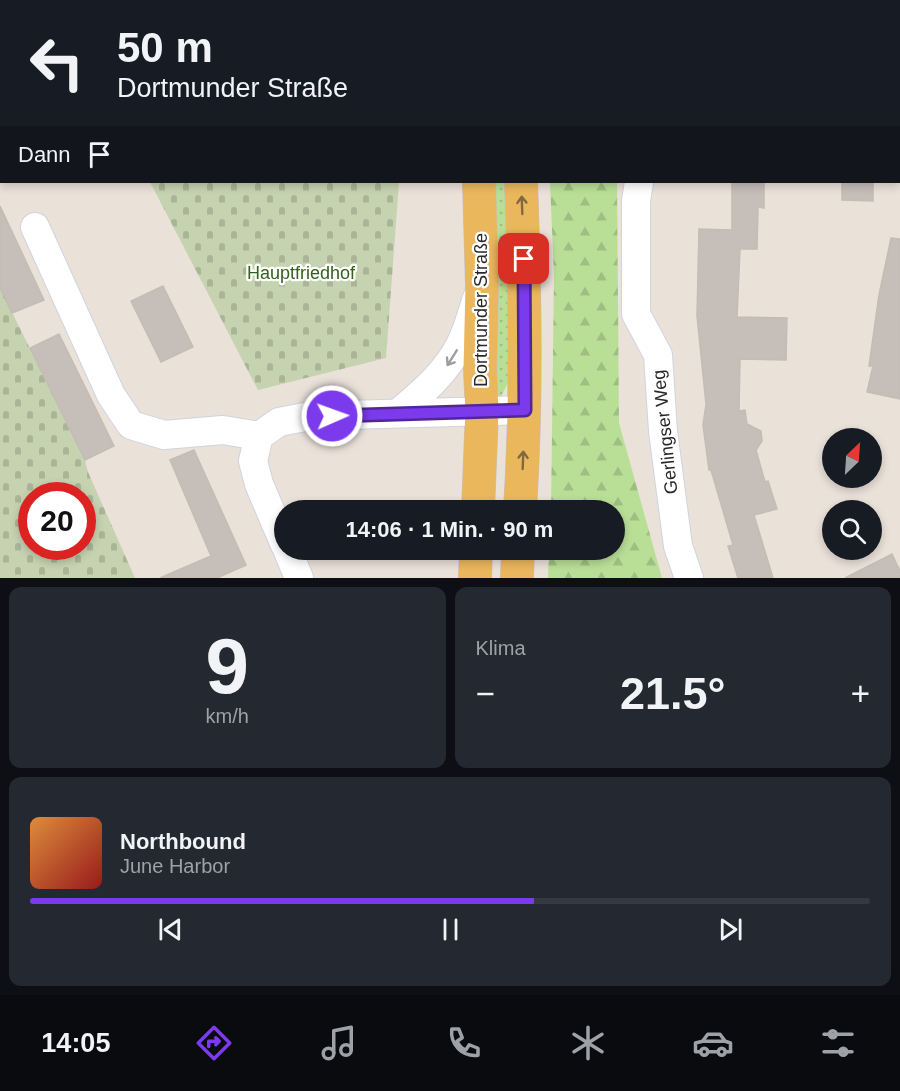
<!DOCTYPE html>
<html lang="de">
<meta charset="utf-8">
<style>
:root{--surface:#171b24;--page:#242831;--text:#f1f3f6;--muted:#9ea1a6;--line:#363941;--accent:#7c3aed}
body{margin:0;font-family:Arial,sans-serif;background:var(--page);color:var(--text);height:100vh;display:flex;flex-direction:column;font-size:22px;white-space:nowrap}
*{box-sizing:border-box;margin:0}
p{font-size:20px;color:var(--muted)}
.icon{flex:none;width:33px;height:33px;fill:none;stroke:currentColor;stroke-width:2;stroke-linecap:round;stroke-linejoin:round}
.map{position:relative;height:578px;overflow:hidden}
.details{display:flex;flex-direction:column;gap:9px;padding:9px;background:#0d0f14;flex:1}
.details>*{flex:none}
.banner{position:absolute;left:0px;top:0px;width:900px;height:183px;box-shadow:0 3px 9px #0003;background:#171b24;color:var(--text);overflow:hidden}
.needle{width:39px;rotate:25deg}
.tools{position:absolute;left:822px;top:428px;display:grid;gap:12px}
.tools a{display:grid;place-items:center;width:60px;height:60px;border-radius:50%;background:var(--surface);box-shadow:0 3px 9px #0003;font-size:30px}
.speed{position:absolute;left:18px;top:482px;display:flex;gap:12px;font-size:30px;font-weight:700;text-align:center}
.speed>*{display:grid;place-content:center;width:78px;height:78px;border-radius:50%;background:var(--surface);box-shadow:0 3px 9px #0003;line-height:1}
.speed .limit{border:9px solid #d22;background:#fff;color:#111}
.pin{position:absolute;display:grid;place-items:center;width:51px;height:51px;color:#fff;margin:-26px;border-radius:12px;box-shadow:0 3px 9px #0006}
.me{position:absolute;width:66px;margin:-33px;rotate:88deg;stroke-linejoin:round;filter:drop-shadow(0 0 4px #0008)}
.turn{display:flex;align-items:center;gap:21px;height:126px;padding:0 18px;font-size:27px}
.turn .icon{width:78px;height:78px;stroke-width:2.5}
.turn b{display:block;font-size:42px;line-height:51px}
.then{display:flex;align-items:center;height:57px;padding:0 18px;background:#0003;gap:12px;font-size:22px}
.big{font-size:45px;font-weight:600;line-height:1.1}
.details .tile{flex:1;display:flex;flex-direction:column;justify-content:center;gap:9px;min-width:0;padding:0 21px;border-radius:12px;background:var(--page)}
.details .dial{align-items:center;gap:0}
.dial b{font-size:78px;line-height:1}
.song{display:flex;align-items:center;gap:18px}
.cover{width:72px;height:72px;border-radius:9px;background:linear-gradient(135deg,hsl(30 70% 55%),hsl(0 70% 35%))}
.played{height:6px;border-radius:3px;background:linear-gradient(90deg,var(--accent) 60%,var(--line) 60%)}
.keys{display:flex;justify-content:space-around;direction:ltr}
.heat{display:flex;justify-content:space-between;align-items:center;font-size:33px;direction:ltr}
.details .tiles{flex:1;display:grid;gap:9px;grid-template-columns:1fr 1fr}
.tile:last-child{grid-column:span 2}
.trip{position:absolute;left:274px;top:500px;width:351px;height:60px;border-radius:30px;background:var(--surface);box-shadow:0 3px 9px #0003;font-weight:600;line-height:60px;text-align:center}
.dock{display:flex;height:96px;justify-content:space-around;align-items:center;background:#090b0e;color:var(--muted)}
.dock .icon{width:42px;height:42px}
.dock .active{color:var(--accent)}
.dock b{font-size:27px;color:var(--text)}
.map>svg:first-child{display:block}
.grass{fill:url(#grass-dots)}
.forest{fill:url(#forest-firs)}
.cemetery{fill:url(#cemetery-stones);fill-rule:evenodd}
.building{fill:#c5beb9;stroke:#c5bcb3;stroke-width:1.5}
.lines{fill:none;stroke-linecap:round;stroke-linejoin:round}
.minor-casing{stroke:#cfd4e0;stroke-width:30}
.major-casing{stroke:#c3c3c3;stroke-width:34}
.minor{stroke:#fff;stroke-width:28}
.major{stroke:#ebb75d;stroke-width:33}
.oneway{stroke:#806840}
.oneway2{stroke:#9e9e9e}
.route-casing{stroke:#51269a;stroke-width:15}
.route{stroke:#7c3aed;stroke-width:10}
.labels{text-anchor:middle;stroke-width:4.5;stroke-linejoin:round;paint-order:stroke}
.park-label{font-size:18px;fill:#33611b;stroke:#fff}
.street-label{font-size:18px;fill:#282828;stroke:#fff}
</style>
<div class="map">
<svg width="900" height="578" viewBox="0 0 900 578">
<defs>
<pattern id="grass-dots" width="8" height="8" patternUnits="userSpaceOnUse" patternTransform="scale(1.5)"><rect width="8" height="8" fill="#b9df97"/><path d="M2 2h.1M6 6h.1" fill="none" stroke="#9fbf82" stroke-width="1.8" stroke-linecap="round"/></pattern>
<pattern id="forest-firs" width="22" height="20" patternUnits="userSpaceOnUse" patternTransform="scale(1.5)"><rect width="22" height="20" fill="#b9df97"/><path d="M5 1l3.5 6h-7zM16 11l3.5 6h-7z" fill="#9fbf82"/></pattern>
<pattern id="cemetery-stones" width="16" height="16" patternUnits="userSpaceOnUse" patternTransform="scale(1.5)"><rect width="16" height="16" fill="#c6d3b1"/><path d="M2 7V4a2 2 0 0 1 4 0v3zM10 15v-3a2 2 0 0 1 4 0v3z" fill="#aab598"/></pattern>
</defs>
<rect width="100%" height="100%" fill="#eae1d9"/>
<!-- grass -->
<path class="grass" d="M494 182H507L510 378 501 397 497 398Z"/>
<!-- forest -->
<path class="forest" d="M550 182H617L619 423 662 578H548L549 549H615V510H551L554 276Z"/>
<!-- cemetery -->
<path class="cemetery" d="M0 0H413L2 2 0 166Z
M150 182H399L386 358 258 390Z
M0 288 85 460 88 472 135 578H0ZM32 495H82V546H32Z"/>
<!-- building -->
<path class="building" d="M732 182H764V208L758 207 757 249H740L737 317 787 318 786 360 740 359 739 411 745 410 747 424 761 431 762 441 756 450 765 482 768 481 777 509 754 515 773 578H738L728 546 733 545 711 470H709L703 425 706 404 697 316 699 229 732 230Z
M842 182H873V201L842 200Z
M0 206 44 300 12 313 0 288Z
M891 238 900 239V399L867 392 873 366H869L879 295Z
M163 286 193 347 161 362 131 301Z
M59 334 114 446 85 460 30 348Z
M194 450 246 565 217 578H160L211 556 170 460Z
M892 554 900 571V578H845Z"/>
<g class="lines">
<defs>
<path id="minor" d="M884 2 887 0
M639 182 636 201V314L658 355 663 431 678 546 689 578
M35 227 111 395 131 425 164 435 223 430 259 436
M398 413C422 393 447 372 461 343 468 329 472 313 477 298
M285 545 259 484 253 461 259 436 279 422 310 416 525 410
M287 549 299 578"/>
<path id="major" d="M466 0V2
M508 0V2
M478 510 482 411 480 370 482 285 479 182
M520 510C527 400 525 291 521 182
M475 578 476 549
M517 578 518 549"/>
</defs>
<!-- minor casing -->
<use href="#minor" class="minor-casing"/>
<!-- major casing -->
<use href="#major" class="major-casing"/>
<!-- minor -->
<use href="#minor" class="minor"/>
<!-- major -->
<use href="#major" class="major"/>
</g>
<!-- one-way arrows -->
<defs><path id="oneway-shaft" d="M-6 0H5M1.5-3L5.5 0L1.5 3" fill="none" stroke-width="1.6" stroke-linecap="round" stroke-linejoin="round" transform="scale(1.5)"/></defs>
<g class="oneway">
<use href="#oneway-shaft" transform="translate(522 205) rotate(-92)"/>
<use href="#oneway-shaft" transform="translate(523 460) rotate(-88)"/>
</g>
<use class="oneway2" href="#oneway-shaft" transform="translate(452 358) rotate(122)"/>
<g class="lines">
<defs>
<path id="route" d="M332 416 525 410 524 259"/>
</defs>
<!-- route casing -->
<use href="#route" class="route-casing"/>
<!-- route -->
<use href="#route" class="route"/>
</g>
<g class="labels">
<!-- park labels -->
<g class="park-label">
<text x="301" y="279">Hauptfriedhof</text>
</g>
<!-- street labels -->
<g class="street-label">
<text transform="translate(481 310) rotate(-90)" y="6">Dortmunder Straße</text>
<text transform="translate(665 432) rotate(-96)" y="6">Gerlingser Weg</text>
</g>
</g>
</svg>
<div class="tools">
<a><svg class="needle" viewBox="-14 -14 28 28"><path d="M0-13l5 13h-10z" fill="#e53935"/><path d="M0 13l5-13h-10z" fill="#9ea1a6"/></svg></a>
<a><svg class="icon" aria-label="search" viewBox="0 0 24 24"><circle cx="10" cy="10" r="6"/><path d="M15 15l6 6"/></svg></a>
</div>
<div class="speed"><div class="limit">20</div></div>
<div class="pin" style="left:524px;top:259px;background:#d93025"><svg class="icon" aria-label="arrive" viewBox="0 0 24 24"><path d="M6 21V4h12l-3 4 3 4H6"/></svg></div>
<svg class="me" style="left:332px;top:416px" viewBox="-20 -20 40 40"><circle r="17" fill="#7c3aed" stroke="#fff" stroke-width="3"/><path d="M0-11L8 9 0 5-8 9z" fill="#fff"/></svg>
<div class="trip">14:06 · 1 Min. · 90 m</div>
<div class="banner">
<div class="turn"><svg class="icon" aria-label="left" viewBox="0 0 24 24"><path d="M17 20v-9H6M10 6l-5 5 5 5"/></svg><div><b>50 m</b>Dortmunder Straße</div></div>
<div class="then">Dann<svg class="icon" aria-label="arrive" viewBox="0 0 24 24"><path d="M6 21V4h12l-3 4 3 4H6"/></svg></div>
</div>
</div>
<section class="details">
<div class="tiles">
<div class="tile dial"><b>9</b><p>km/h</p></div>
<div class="tile"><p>Klima</p>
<div class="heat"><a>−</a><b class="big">21.5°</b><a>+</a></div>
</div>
<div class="tile">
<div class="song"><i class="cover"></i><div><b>Northbound</b><p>June Harbor</p></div></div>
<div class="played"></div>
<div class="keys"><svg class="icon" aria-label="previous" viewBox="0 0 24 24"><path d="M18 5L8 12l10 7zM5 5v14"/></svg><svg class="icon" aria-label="pause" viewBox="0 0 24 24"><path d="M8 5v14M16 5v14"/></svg><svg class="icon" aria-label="next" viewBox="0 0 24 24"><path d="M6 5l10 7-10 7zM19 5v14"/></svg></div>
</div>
</div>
</section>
<nav class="dock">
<b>14:05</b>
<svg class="icon active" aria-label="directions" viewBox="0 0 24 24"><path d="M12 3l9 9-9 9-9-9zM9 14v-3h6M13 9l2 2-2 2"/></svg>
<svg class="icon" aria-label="music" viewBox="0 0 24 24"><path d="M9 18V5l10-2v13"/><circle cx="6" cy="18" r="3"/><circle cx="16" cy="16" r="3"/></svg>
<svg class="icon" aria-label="phone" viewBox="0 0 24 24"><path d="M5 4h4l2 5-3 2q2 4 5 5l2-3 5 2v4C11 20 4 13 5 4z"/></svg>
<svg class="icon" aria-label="climate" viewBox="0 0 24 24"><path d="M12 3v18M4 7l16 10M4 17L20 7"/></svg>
<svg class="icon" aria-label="car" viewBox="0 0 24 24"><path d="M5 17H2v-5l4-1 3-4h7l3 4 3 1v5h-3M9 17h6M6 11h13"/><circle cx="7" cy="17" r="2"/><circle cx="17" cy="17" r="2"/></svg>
<svg class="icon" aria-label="filters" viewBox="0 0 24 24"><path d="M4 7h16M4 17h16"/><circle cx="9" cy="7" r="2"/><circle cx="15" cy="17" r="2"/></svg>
</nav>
